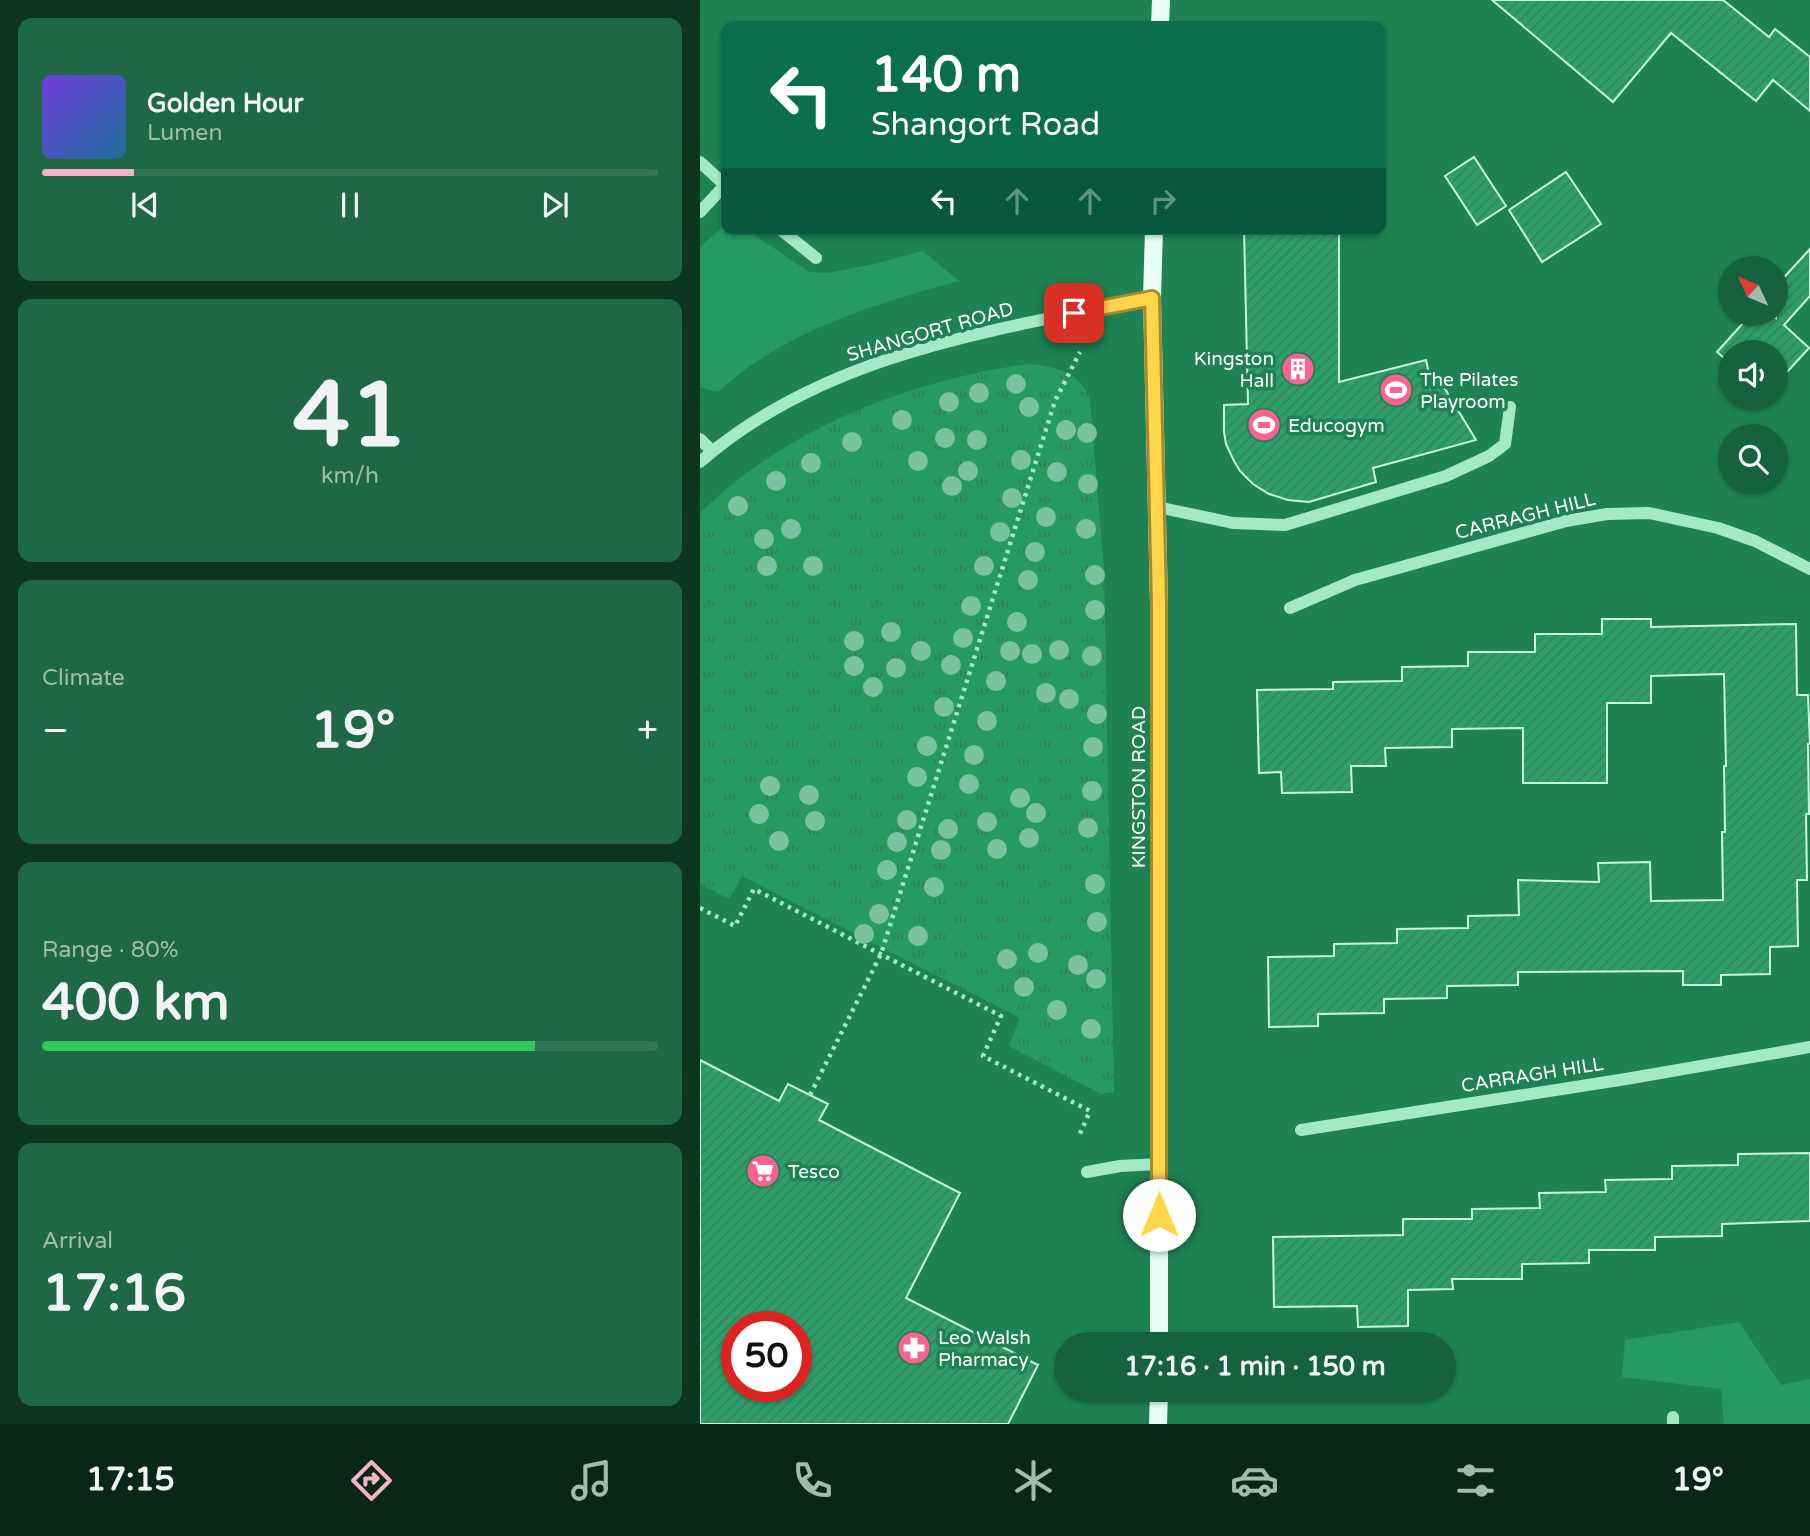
<!DOCTYPE html>
<meta charset="utf-8">
<style>
:root{--surface:#16623e;--page:#1f6845;--text:#f1f3f6;--muted:#9ebcb0;--line:#357658;--accent:#f5b2c9}
body{margin:0;font-family:"Varela Round",sans-serif;background:var(--page);color:var(--text);height:100vh;display:flex;flex-direction:column;font-size:26px;white-space:nowrap}
*{box-sizing:border-box;margin:0}
p{font-size:23px;color:var(--muted)}
.icon{flex:none;width:38px;height:38px;fill:none;stroke:currentColor;stroke-width:2;stroke-linecap:round;stroke-linejoin:round}
.map{position:relative;flex:1;overflow:hidden}
.panel{display:flex;flex-direction:column;gap:18px;padding:18px;background:#0c3622;width:700px}
.panel>*{flex:none}
.hud{position:absolute;left:21px;top:21px;width:665px;height:214px;border-radius:14px;box-shadow:0 2px 5px #0004;background:#0b6e4f;color:#fff;overflow:hidden}
.needle{width:46px;rotate:314deg}
.tools{position:absolute;left:1018px;top:256px;display:grid;gap:14px}
.tools a{display:grid;place-items:center;width:70px;height:70px;border-radius:50%;background:var(--surface);box-shadow:0 2px 5px #0004;font-size:35px}
.speed{position:absolute;left:21px;top:1311px;display:flex;gap:14px;font-size:35px;font-weight:700;text-align:center}
.speed>*{display:grid;place-content:center;width:91px;height:91px;border-radius:50%;background:var(--surface);box-shadow:0 2px 5px #0004;line-height:1}
.speed .limit{border:10px solid #d22;background:#fff;color:#111}
.pin{position:absolute;display:grid;place-items:center;width:60px;height:60px;color:#fff;margin:-30px;border-radius:14px;box-shadow:0 4px 10px #0006}
.me{position:absolute;width:77px;margin:-38px;rotate:0deg;stroke-linejoin:round;filter:drop-shadow(0 0 5px #0008)}
.turn{display:flex;align-items:center;gap:24px;height:147px;padding:0 35px;font-size:32px}
.turn .icon{width:91px;height:91px;stroke-width:2.5}
.turn b{display:block;font-size:49px;line-height:60px}
.lanes{display:flex;align-items:center;height:66px;padding:0 35px;background:#0003;justify-content:center;gap:35px;direction:ltr}
.lanes .off{opacity:.35}
.big{font-size:52px;font-weight:700;line-height:1.1}
.panel .widget{flex:1;display:flex;flex-direction:column;justify-content:center;gap:10px;min-width:0;padding:0 24px;border-radius:14px;background:var(--page)}
.panel .dial{align-items:center;gap:0}
.dial b{font-size:91px;line-height:1}
.song{display:flex;align-items:center;gap:21px}
.cover{width:84px;height:84px;border-radius:10px;background:linear-gradient(135deg,hsl(260 70% 55%),hsl(200 70% 35%))}
.played{height:7px;border-radius:4px;background:linear-gradient(90deg,var(--accent) 15%,var(--line) 15%)}
.keys{display:flex;justify-content:space-around;direction:ltr}
.heat{display:flex;justify-content:space-between;align-items:center;font-size:38px;direction:ltr}
.charge{height:10px;border-radius:5px;background:linear-gradient(90deg,#34c759 80%,var(--line) 0)}
.trip{position:absolute;left:354px;top:1332px;width:402px;height:70px;border-radius:35px;background:var(--surface);box-shadow:0 2px 5px #0004;font-weight:700;line-height:70px;text-align:center}
.tabs{display:flex;height:112px;justify-content:space-around;align-items:center;background:#092719;color:var(--muted)}
.tabs .icon{width:49px;height:49px}
.tabs .active{color:var(--accent)}
.tabs b{font-size:32px;color:var(--text)}
main{display:flex;flex:1;min-height:0}
.map>svg:first-child{display:block}
.green{fill:#279a63}
.park{fill:url(#park-tufts)}
.building{fill:url(#building-hatch);stroke:#c7f7e0;stroke-width:2;fill-rule:evenodd}
.lines{fill:none;stroke-linecap:round;stroke-linejoin:round}
.path{stroke:#a3e9c8;stroke-width:4.5;stroke-dasharray:3.5 5;stroke-linecap:butt}
.minor{stroke:#a3e9c8;stroke-width:12}
.major{stroke:#e6fef4;stroke-width:18}
.tree{fill:#7bc2a1}
.route-casing{stroke:#a68a30;stroke-width:18}
.route{stroke:#ffd54a;stroke-width:12}
.labels{text-anchor:middle;stroke-width:7;stroke-linejoin:round;paint-order:stroke}
.street-label{font-size:19px;fill:#fff;stroke:#1e8253}
.poi-label{font-size:19px;fill:#fff;stroke:#1e8253;text-anchor:start}
</style>
<main>
<section class="panel">
<div class="widget">
<div class="song"><i class="cover"></i><div><b>Golden Hour</b><p>Lumen</p></div></div>
<div class="played"></div>
<div class="keys"><svg class="icon" aria-label="previous" viewBox="0 0 24 24"><path d="M18 5L8 12l10 7zM5 5v14"/></svg><svg class="icon" aria-label="pause" viewBox="0 0 24 24"><path d="M8 5v14M16 5v14"/></svg><svg class="icon" aria-label="next" viewBox="0 0 24 24"><path d="M6 5l10 7-10 7zM19 5v14"/></svg></div>
</div>
<div class="widget dial"><b>41</b><p>km/h</p></div>
<div class="widget"><p>Climate</p>
<div class="heat"><a>−</a><b class="big">19°</b><a>+</a></div>
</div>
<div class="widget"><p>Range · 80%</p><b class="big">400 km</b><div class="charge"></div></div>
<div class="widget"><p>Arrival</p><b class="big">17:16</b></div>
</section>
<div class="map">
<svg width="1110" height="1424" viewBox="0 0 1110 1424">
<defs>
<pattern id="park-tufts" width="24" height="20" patternUnits="userSpaceOnUse" patternTransform="scale(1.75)"><rect width="24" height="20" fill="#279a63"/><path d="M3 7l-1-3M5 7V3M7 7l1-3M15 17l-1-3M17 17v-4M19 17l1-3" fill="none" stroke="#347f5b"/></pattern>
<pattern id="building-hatch" width="6" height="6" patternUnits="userSpaceOnUse" patternTransform="scale(1.75)"><rect width="6" height="6" fill="#2d9f69"/><path d="M-1 1l2-2M0 6l6-6M5 7l2-2" fill="none" stroke="#38825f"/></pattern>
</defs>
<rect width="100%" height="100%" fill="#1e8253"/>
<!-- green -->
<path class="green" d="M26 224V229H46L109 272 127 273 169 265 223 251 259 281C175 304 83 331 18 392L0 387V247Z
M1039 1322 1081 1385 1110 1379V1424H1024L1021 1389 922 1377 925 1340Z"/>
<!-- park -->
<path class="park" d="M328 364C356 367 378 370 390 399L404 571 414 1092 401 1094 309 1046 320 1018 42 876 29 899 0 884V513C86 428 210 380 328 364Z"/>
<!-- building -->
<path class="building" d="M792 0H1023L1069 37 1075 29 1110 57V111L1073 80 1056 101 971 33 913 102Z
M774 157 806 206 777 225 745 176Z
M866 172 901 224 842 262 809 210Z
M544 229H639V382L726 360 732 387 742 384 776 440 673 468 676 482 609 502 588 500 569 494 553 484 540 471 534 461 526 444 524 432V405L548 404Z
M1110 249V296L1084 325 1109 348 1076 384V352H1031V364L1017 352 1052 313H1070L1076 318V286Z
M902 619H951V627L1096 624 1097 695H1108L1110 744H1108L1109 814H1106L1107 880H1097L1098 946 1070 947V974L1021 975V985H983V971L818 972V985L747 986V998L684 999V1013L618 1014V1026L569 1027 568 957 634 956V944L697 943V929L768 928V916L819 915 818 880 899 882 898 863 950 862 951 901 1023 900 1022 832H1025L1024 766H1026L1024 674 951 676V703H907V783H823V728L752 729V747L685 748 686 766H651L652 792 582 793 581 772 559 773 557 690 633 689V682L702 681V667L768 666V652H835V634H902Z
M0 1060 79 1101 88 1084 128 1104 119 1120 260 1193 206 1298 338 1365 308 1424H0ZM37 1326H96V1386H37Z
M1110 1153V1221L1022 1224V1236L955 1237V1250H889V1263L822 1264V1279H752L753 1289 708 1290V1326L658 1327 657 1306 574 1307 573 1237 703 1235V1219H772V1209L840 1208 839 1193 906 1192 905 1180 972 1179V1166L1038 1165V1154Z"/>
<g class="lines">
<!-- path -->
<path class="path" d="M0 908 35 926 54 889 301 1016 283 1056 390 1111 378 1138
M110 1095 181 954 355 401 380 352"/>
<!-- minor -->
<path class="minor" d="M0 162 26 186
M0 212 25 185
M80 229 116 258
M0 439 12 451
M0 462C125 353 294 330 452 298
M457 507 533 523 585 525 746 476 789 456 805 444 810 407
M590 608 655 580 866 521 907 514 949 513 1018 528 1055 541 1110 569
M601 1130 926 1079 1110 1047
M387 1172 420 1166 459 1164
M973 1424V1417"/>
<!-- major -->
<path class="major" d="M460 26 461 0
M454 229 452 298 459 604V1344
M458 1424 459 1390"/>
</g>
<!-- trees -->
<g class="tree">
<circle cx="316" cy="384" r="10"/>
<circle cx="279" cy="393" r="10"/>
<circle cx="249" cy="402" r="10"/>
<circle cx="329" cy="407" r="10"/>
<circle cx="202" cy="420" r="10"/>
<circle cx="366" cy="430" r="10"/>
<circle cx="387" cy="433" r="10"/>
<circle cx="245" cy="438" r="10"/>
<circle cx="277" cy="440" r="10"/>
<circle cx="152" cy="442" r="10"/>
<circle cx="321" cy="460" r="10"/>
<circle cx="218" cy="461" r="10"/>
<circle cx="111" cy="463" r="10"/>
<circle cx="268" cy="471" r="10"/>
<circle cx="357" cy="472" r="10"/>
<circle cx="76" cy="481" r="10"/>
<circle cx="388" cy="484" r="10"/>
<circle cx="252" cy="486" r="10"/>
<circle cx="312" cy="498" r="10"/>
<circle cx="38" cy="506" r="10"/>
<circle cx="346" cy="517" r="10"/>
<circle cx="91" cy="529" r="10"/>
<circle cx="386" cy="529" r="10"/>
<circle cx="300" cy="532" r="10"/>
<circle cx="64" cy="539" r="10"/>
<circle cx="335" cy="552" r="10"/>
<circle cx="67" cy="566" r="10"/>
<circle cx="113" cy="566" r="10"/>
<circle cx="284" cy="566" r="10"/>
<circle cx="395" cy="575" r="10"/>
<circle cx="328" cy="580" r="10"/>
<circle cx="271" cy="606" r="10"/>
<circle cx="395" cy="610" r="10"/>
<circle cx="317" cy="622" r="10"/>
<circle cx="191" cy="632" r="10"/>
<circle cx="263" cy="638" r="10"/>
<circle cx="154" cy="641" r="10"/>
<circle cx="359" cy="650" r="10"/>
<circle cx="221" cy="651" r="10"/>
<circle cx="310" cy="651" r="10"/>
<circle cx="332" cy="654" r="10"/>
<circle cx="392" cy="656" r="10"/>
<circle cx="251" cy="665" r="10"/>
<circle cx="154" cy="666" r="10"/>
<circle cx="196" cy="668" r="10"/>
<circle cx="296" cy="681" r="10"/>
<circle cx="173" cy="687" r="10"/>
<circle cx="346" cy="693" r="10"/>
<circle cx="369" cy="699" r="10"/>
<circle cx="244" cy="707" r="10"/>
<circle cx="397" cy="714" r="10"/>
<circle cx="287" cy="721" r="10"/>
<circle cx="227" cy="746" r="10"/>
<circle cx="393" cy="747" r="10"/>
<circle cx="274" cy="755" r="10"/>
<circle cx="217" cy="777" r="10"/>
<circle cx="269" cy="784" r="10"/>
<circle cx="70" cy="786" r="10"/>
<circle cx="392" cy="791" r="10"/>
<circle cx="109" cy="795" r="10"/>
<circle cx="320" cy="798" r="10"/>
<circle cx="336" cy="813" r="10"/>
<circle cx="59" cy="814" r="10"/>
<circle cx="207" cy="820" r="10"/>
<circle cx="115" cy="821" r="10"/>
<circle cx="287" cy="822" r="10"/>
<circle cx="388" cy="828" r="10"/>
<circle cx="248" cy="829" r="10"/>
<circle cx="329" cy="838" r="10"/>
<circle cx="79" cy="841" r="10"/>
<circle cx="197" cy="842" r="10"/>
<circle cx="297" cy="849" r="10"/>
<circle cx="241" cy="850" r="10"/>
<circle cx="187" cy="870" r="10"/>
<circle cx="395" cy="884" r="10"/>
<circle cx="234" cy="887" r="10"/>
<circle cx="179" cy="914" r="10"/>
<circle cx="397" cy="922" r="10"/>
<circle cx="164" cy="934" r="10"/>
<circle cx="218" cy="936" r="10"/>
<circle cx="338" cy="953" r="10"/>
<circle cx="307" cy="959" r="10"/>
<circle cx="378" cy="965" r="10"/>
<circle cx="396" cy="979" r="10"/>
<circle cx="324" cy="987" r="10"/>
<circle cx="357" cy="1010" r="10"/>
<circle cx="391" cy="1029" r="10"/>
</g>
<g class="lines">
<defs>
<path id="route" d="M374 313 452 298 459 604V1215"/>
</defs>
<!-- route casing -->
<use href="#route" class="route-casing"/>
<!-- route -->
<use href="#route" class="route"/>
</g>
<!-- icons -->
<defs>
<symbol id="building-disc" viewBox="-11 -11 22 22"><circle r="9.5" fill="#f96291" stroke="#1e8253"/><path d="M-4-6H4V6H1V3H-1V6H-4ZM-2.5-4.3h1.7v1.8h-1.7ZM.8-4.3h1.7v1.8H.8ZM-2.5-1h1.7V.8h-1.7ZM.8-1h1.7V.8H.8Z" fill="#fff"/></symbol>
<symbol id="stadium-disc" viewBox="-11 -11 22 22"><circle r="9.5" fill="#f96291" stroke="#1e8253"/><path d="M0-5a6.5 5 0 1 0 0 10a6.5 5 0 1 0 0-10ZM-3.5-1.8h7v3.6h-7Z" fill="#fff"/></symbol>
<symbol id="supermarket-disc" viewBox="-11 -11 22 22"><circle r="9.5" fill="#f96291" stroke="#1e8253"/><path d="M-6-5.5h2.5l.6 2H6L4.5 2H-2.5L-4.4-4H-6ZM-1.5 3.2a1.3 1.3 0 1 0 .1 0ZM3 3.2a1.3 1.3 0 1 0 .1 0Z" fill="#fff"/></symbol>
<symbol id="pharmacy-disc" viewBox="-11 -11 22 22"><circle r="9.5" fill="#f96291" stroke="#1e8253"/><path d="M-2-6h4v4h4v4h-4v4h-4v-4h-4v-4h4Z" fill="#fff"/></symbol>
</defs>
<g fill-rule="evenodd">
<use href="#building-disc" x="579" y="350" width="38" height="38"/>
<use href="#stadium-disc" x="677" y="371" width="38" height="38"/>
<use href="#stadium-disc" x="545" y="406" width="38" height="38"/>
<use href="#supermarket-disc" x="44" y="1152" width="38" height="38"/>
<use href="#pharmacy-disc" x="195" y="1329" width="38" height="38"/>
</g>
<g class="labels">
<!-- street labels -->
<g class="street-label">
<text transform="translate(230 331) rotate(-16)" y="7">SHANGORT ROAD</text>
<text transform="translate(825 515) rotate(-14)" y="7">CARRAGH HILL</text>
<text transform="translate(438 787) rotate(-90)" y="7">KINGSTON ROAD</text>
<text transform="translate(832 1074) rotate(-9)" y="7">CARRAGH HILL</text>
</g>
<!-- poi labels -->
<g class="poi-label">
<text x="574" y="365" text-anchor="end">Kingston<tspan x="574" dy="22">Hall</tspan></text>
<text x="720" y="386">The Pilates<tspan x="720" dy="22">Playroom</tspan></text>
<text x="588" y="432">Educogym</text>
<text x="88" y="1178">Tesco</text>
<text x="238" y="1344">Leo Walsh<tspan x="238" dy="22">Pharmacy</tspan></text>
</g>
</g>
</svg>
<div class="tools">
<a><svg class="needle" viewBox="-14 -14 28 28"><path d="M0-13l5 13h-10z" fill="#e53935"/><path d="M0 13l5-13h-10z" fill="#9ebcb0"/></svg></a>
<a><svg class="icon" aria-label="sound" viewBox="0 0 24 24"><path d="M4 9h4l5-4v14l-5-4H4zM17 9q2 3 0 6"/></svg></a>
<a><svg class="icon" aria-label="search" viewBox="0 0 24 24"><circle cx="10" cy="10" r="6"/><path d="M15 15l6 6"/></svg></a>
</div>
<div class="speed"><div class="limit">50</div></div>
<div class="pin" style="left:374px;top:313px;background:#d93025"><svg class="icon" aria-label="arrive" viewBox="0 0 24 24"><path d="M6 21V4h12l-3 4 3 4H6"/></svg></div>
<svg class="me" style="left:459px;top:1215px" viewBox="-20 -20 40 40"><circle r="19" fill="#fff"/><path d="M0-13L10 11 0 6-10 11z" fill="#ffd54a"/></svg>
<div class="trip">17:16 · 1 min · 150 m</div>
<div class="hud">
<div class="turn"><svg class="icon" aria-label="left" viewBox="0 0 24 24"><path d="M17 20v-9H6M10 6l-5 5 5 5"/></svg><div><b>140 m</b>Shangort Road</div></div>
<div class="lanes"><svg class="icon" aria-label="left" viewBox="0 0 24 24"><path d="M17 20v-9H6M10 6l-5 5 5 5"/></svg><svg class="icon off" aria-label="ahead" viewBox="0 0 24 24"><path d="M12 20V5M6 11l6-6 6 6"/></svg><svg class="icon off" aria-label="ahead" viewBox="0 0 24 24"><path d="M12 20V5M6 11l6-6 6 6"/></svg><svg class="icon off" aria-label="right" viewBox="0 0 24 24"><path d="M7 20v-9h11M14 6l5 5-5 5"/></svg></div>
</div>
</div>
</main>
<nav class="tabs">
<b>17:15</b>
<svg class="icon active" aria-label="directions" viewBox="0 0 24 24"><path d="M12 3l9 9-9 9-9-9zM9 14v-3h6M13 9l2 2-2 2"/></svg>
<svg class="icon" aria-label="music" viewBox="0 0 24 24"><path d="M9 18V5l10-2v13"/><circle cx="6" cy="18" r="3"/><circle cx="16" cy="16" r="3"/></svg>
<svg class="icon" aria-label="phone" viewBox="0 0 24 24"><path d="M5 4h4l2 5-3 2q2 4 5 5l2-3 5 2v4C11 20 4 13 5 4z"/></svg>
<svg class="icon" aria-label="climate" viewBox="0 0 24 24"><path d="M12 3v18M4 7l16 10M4 17L20 7"/></svg>
<svg class="icon" aria-label="car" viewBox="0 0 24 24"><path d="M5 17H2v-5l4-1 3-4h7l3 4 3 1v5h-3M9 17h6M6 11h13"/><circle cx="7" cy="17" r="2"/><circle cx="17" cy="17" r="2"/></svg>
<svg class="icon" aria-label="filters" viewBox="0 0 24 24"><path d="M4 7h16M4 17h16"/><circle cx="9" cy="7" r="2"/><circle cx="15" cy="17" r="2"/></svg>
<b>19°</b>
</nav>
